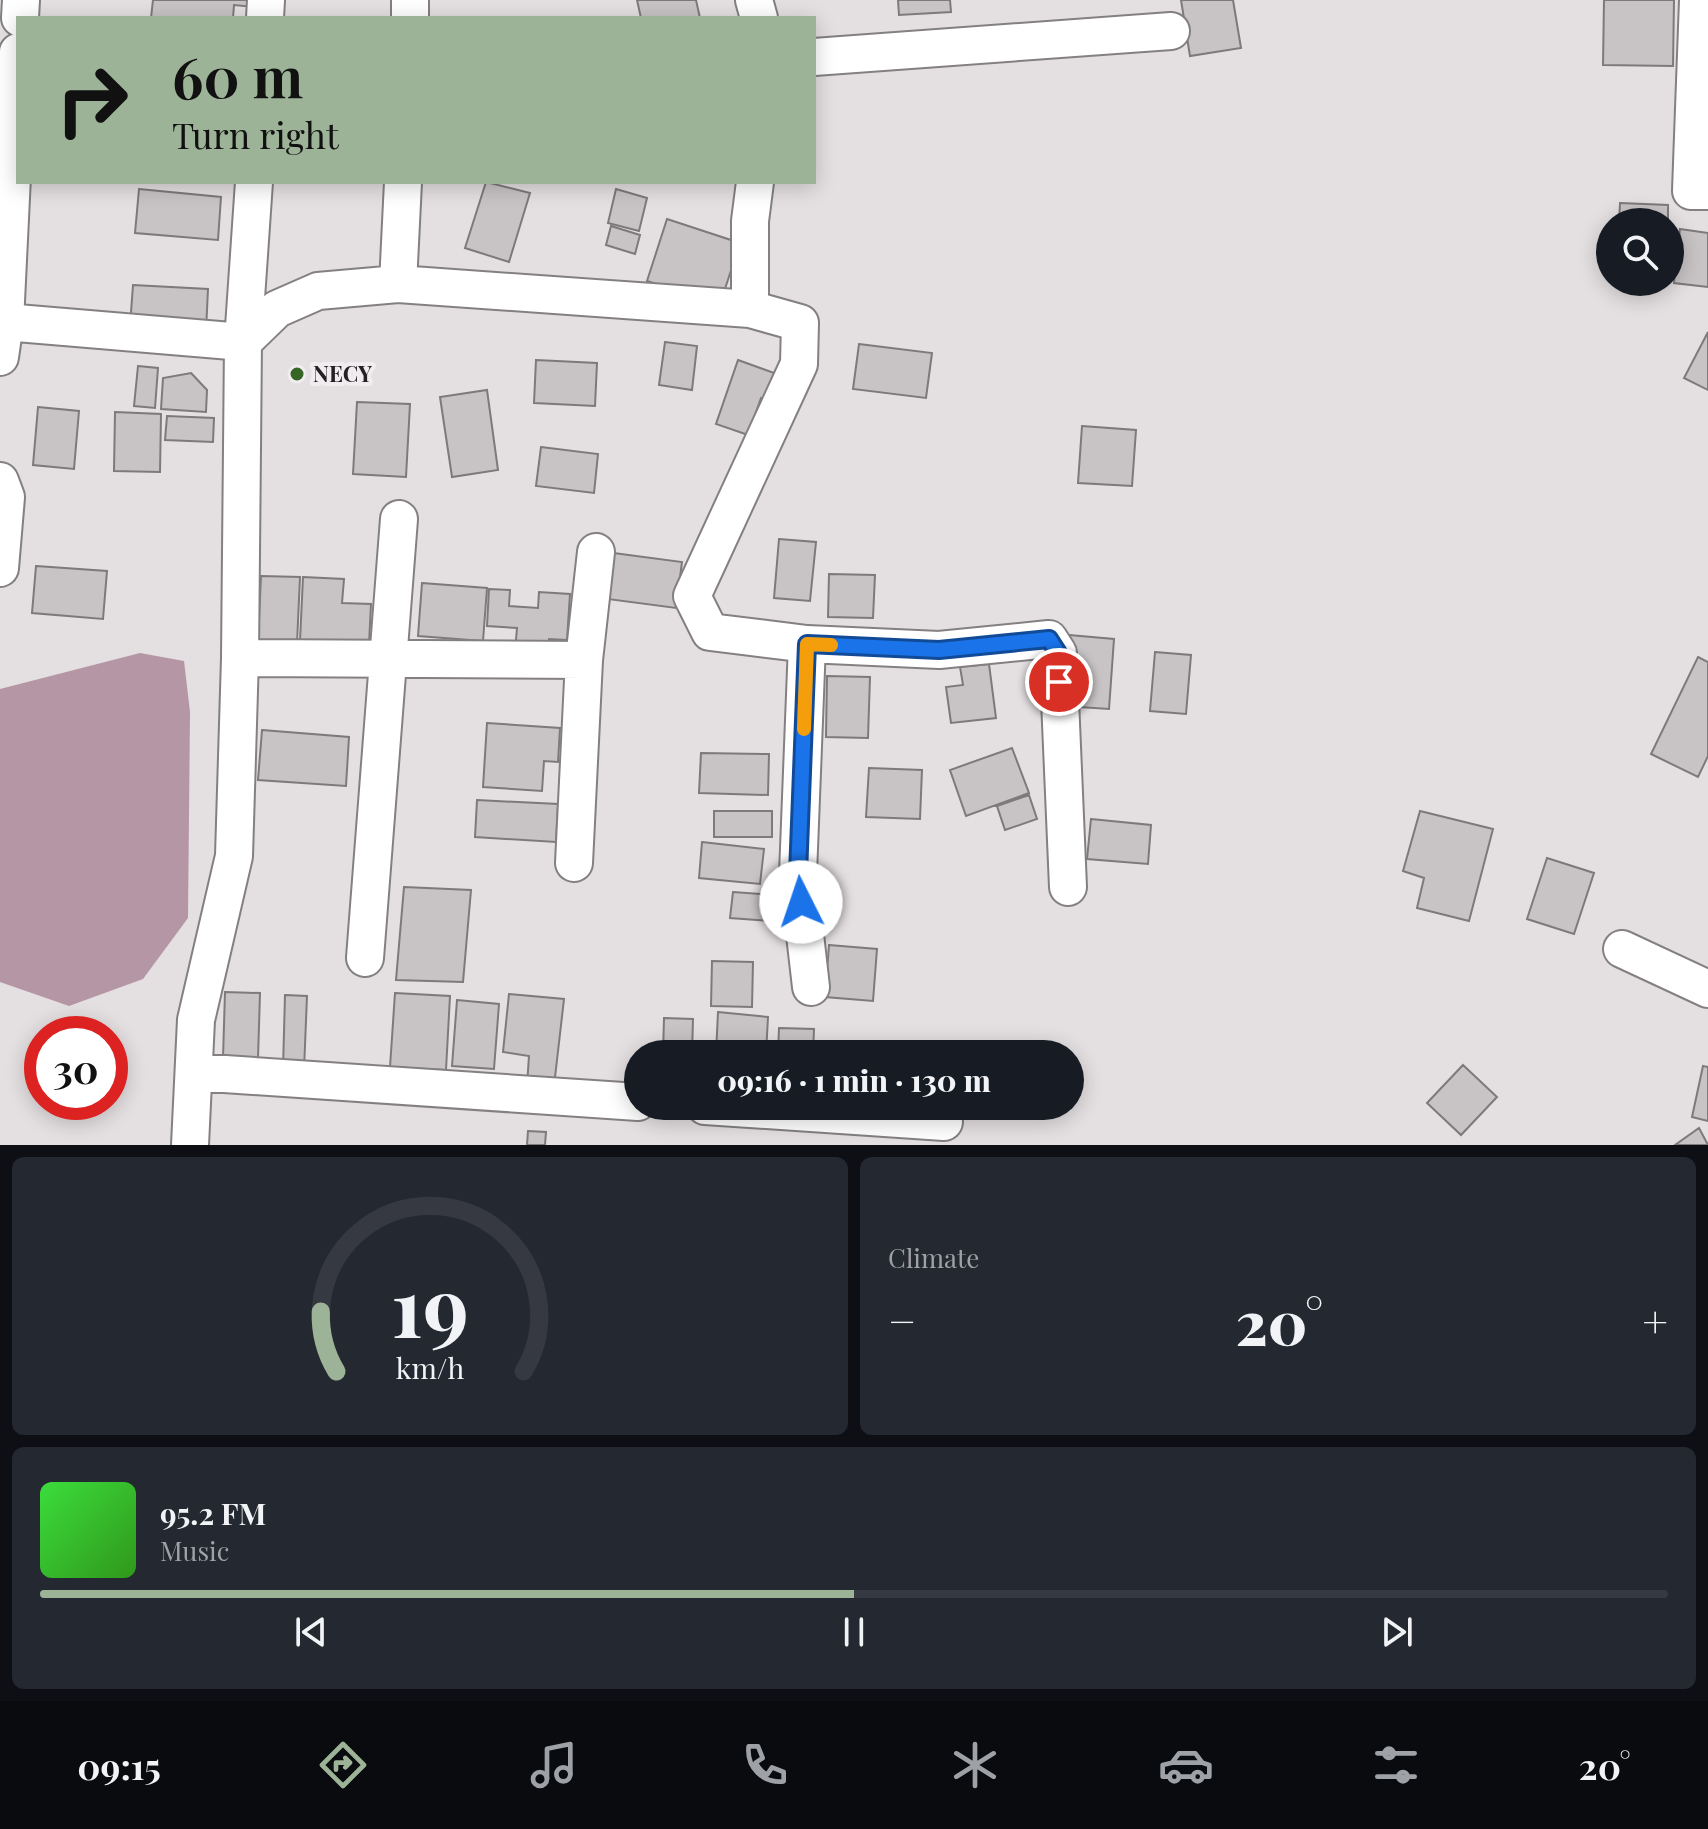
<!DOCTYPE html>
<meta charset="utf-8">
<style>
:root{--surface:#171b24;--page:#242831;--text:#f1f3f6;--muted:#9ea1a6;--line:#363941;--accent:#9db398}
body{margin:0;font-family:"Playfair Display",serif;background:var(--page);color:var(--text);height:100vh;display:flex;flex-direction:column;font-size:30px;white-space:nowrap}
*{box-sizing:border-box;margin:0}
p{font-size:26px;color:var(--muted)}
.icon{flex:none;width:44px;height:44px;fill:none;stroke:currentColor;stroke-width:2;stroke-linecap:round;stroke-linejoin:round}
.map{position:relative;height:1145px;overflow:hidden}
.side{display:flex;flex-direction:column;gap:12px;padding:12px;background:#0d0f14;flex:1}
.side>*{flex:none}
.hud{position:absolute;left:16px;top:16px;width:800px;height:168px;border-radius:0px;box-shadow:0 4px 20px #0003;background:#9db398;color:#111;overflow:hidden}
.buttons{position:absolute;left:1596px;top:208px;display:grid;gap:16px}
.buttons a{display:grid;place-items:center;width:88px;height:88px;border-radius:50%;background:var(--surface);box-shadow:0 4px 20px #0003;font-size:40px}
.speed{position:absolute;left:24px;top:1016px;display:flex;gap:16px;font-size:40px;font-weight:700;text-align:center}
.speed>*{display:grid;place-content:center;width:104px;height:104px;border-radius:50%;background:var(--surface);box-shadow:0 4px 20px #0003;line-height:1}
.speed .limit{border:12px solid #d22;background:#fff;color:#111}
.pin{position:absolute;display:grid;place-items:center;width:68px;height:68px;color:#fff;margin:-34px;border:4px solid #fff;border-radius:50%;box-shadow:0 2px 8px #0007}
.me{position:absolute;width:88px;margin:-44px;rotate:356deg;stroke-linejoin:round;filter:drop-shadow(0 0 6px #0008)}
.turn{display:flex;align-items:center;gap:28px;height:168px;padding:0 24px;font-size:36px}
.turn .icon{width:104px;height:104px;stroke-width:2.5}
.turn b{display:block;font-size:56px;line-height:68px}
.big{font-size:60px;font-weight:800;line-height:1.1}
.side .tile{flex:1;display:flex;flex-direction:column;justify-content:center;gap:12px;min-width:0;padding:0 28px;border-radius:12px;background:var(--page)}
.side .dial{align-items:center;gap:0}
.dial svg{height:208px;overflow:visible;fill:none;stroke:var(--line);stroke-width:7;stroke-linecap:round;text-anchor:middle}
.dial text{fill:var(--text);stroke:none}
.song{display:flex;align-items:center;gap:24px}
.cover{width:96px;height:96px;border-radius:12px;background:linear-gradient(135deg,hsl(120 70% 55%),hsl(110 70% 35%))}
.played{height:8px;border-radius:4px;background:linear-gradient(90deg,var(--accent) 50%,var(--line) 50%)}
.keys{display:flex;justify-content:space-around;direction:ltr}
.heat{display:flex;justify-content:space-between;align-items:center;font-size:44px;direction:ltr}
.side .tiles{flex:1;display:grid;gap:12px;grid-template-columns:1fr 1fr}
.tile:last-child{grid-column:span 2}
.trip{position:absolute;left:624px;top:1040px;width:460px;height:80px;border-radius:40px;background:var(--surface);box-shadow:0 4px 20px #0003;font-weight:800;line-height:80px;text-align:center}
.menu{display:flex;height:128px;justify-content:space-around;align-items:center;background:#090b0e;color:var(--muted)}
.menu .icon{width:56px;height:56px}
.menu .active{color:var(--accent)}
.menu b{font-size:36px;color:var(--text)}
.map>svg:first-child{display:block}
.water{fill:#b596a5}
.building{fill:#c8c4c6;stroke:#7e7a7c;stroke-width:2}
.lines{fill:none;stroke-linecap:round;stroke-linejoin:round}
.minor-casing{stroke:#848082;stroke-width:40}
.minor{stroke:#fff;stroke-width:36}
.route-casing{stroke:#114b97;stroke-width:20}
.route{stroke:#1a73e8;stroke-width:14}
.slow{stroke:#f59e0b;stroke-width:14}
.poi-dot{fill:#376525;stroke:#f1ecef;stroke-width:3}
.labels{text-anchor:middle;stroke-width:8;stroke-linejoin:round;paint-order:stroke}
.poi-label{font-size:22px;font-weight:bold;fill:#232122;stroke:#f1ecef;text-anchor:start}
</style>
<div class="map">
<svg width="1708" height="1145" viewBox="0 0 1708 1145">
<rect width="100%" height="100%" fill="#e4dfe1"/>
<!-- water -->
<path class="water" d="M140 653 184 661 190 712 188 918 143 979 69 1006 0 982V689Z"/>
<!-- building -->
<path class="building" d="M153 0H255L254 7 234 5 233 18H151Z
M637 0H696L700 18H641Z
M898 0H950L951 12 899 15Z
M1181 0H1233L1241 48 1190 56Z
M1604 0H1674L1673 66 1603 65Z
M486 182 530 193 509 262 465 248Z
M139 189 221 197 218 240 135 233Z
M616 189 647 198 639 231 608 223Z
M1620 203 1668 205V222H1619Z
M667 219 740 243 720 304 647 281Z
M611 226 640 235 635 254 606 245Z
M1680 229 1708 233V287L1674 283Z
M133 285 208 289 206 331 130 326Z
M1708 332V390L1684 378Z
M665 342 697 346 692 390 659 385Z
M859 344 932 353 926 398 853 389Z
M536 360 597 363 595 406 534 403Z
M738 360 777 374 768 401 761 398 748 435 716 424Z
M138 366 158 368 155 408 134 406Z
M191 373 207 390 206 412 161 409 163 378Z
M487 390 498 470 452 477 440 397Z
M357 402 410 404 406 477 353 474Z
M38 407 79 411 74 469 33 465Z
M115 412 161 414 160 472 114 471Z
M167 416 214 418 213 442 165 440Z
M1082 426 1136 430 1132 486 1078 483Z
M541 447 598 454 594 493 536 486Z
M779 539 816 542 810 601 774 598Z
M606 552 682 562 676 608 600 598Z
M36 566 107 571 103 619 32 613Z
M829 574 875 575 873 618 828 617Z
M261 576 300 577 297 643 258 642Z
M303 577 344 579 342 603 371 604 369 644 300 641Z
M422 583 487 588 483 641 418 636Z
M489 589 510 590 509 606 538 608 539 592 570 594 567 640 549 639 548 654 515 651 517 628 487 626Z
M1069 635 1114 639 1109 709 1064 706Z
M1155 652 1191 655 1186 714 1150 711Z
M1698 657 1708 662V756L1698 777 1651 754Z
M989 664 996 718 951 723 946 687 963 685 960 667Z
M827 676 870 677 868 738 826 737Z
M487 723 560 728 558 762 544 761 542 791 483 787Z
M262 730 349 737 346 786 258 780Z
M1012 748 1029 793 966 816 950 770Z
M701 753 769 754 768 795 699 793Z
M869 768 922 770 920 819 866 817Z
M1029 795 1037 819 1005 830 997 806Z
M477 800 558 804 556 842 475 837Z
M714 811H772V837H714Z
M1420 811 1493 829 1469 921 1417 908 1424 878 1403 871Z
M1091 819 1151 825 1148 864 1087 859Z
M702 842 764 849 760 884 699 878Z
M1547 858 1594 873 1574 934 1527 919Z
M404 887 471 890 463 982 396 980Z
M733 892 773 895 770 921 730 918Z
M829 945 877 949 873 1001 825 997Z
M712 961 753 962 752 1007 711 1006Z
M225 992 260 993 258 1059 223 1058Z
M395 993 450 996 446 1070 390 1067Z
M509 994 564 999 554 1086 527 1085 529 1056 503 1052Z
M285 995 307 996 304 1070 283 1069Z
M457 1000 499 1004 494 1069 452 1066Z
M718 1012 768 1017 766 1054H716Z
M664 1018 693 1019 692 1054H663Z
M779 1028 814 1029 813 1054H778Z
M1463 1065 1497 1097 1461 1135 1427 1103Z
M1703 1066 1708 1067V1121L1692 1117Z
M1699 1128 1708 1145H1675Z
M528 1131 546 1132 545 1145H527Z"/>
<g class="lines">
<defs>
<path id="minor" d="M754 0 759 18
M1698 0 1691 191H1708
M20 18 21 0
M265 18 266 0
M410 18V0
M814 57 1171 31
M755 182 750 221V309L800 323 799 364 692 596 710 632 807 644 939 650 1049 639 1058 653 1068 887
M398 284 403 182
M0 322H5L18 52
M0 357 5 322 243 342 254 182
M0 481 6 497 0 568
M807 644 798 874 811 987
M240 658 584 660
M574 863 584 660 596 552
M1622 949 1708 989
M365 958 399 519
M195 1072 638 1102
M705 1106 944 1122
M190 1145 196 1020 234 856 240 658 243 342 277 309 318 291 398 284 750 309"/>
</defs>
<!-- minor casing -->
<use href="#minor" class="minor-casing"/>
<!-- minor -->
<use href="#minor" class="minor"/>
</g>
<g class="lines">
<defs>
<path id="route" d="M801 902 798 874 807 644 939 650 1049 639 1058 653 1059 682"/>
</defs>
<!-- route casing -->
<use href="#route" class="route-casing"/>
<!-- route -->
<use href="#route" class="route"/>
<!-- slow -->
<path class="slow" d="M804 729 807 644 831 645"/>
</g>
<!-- markers -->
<circle class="poi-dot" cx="297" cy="374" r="8"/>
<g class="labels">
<!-- poi labels -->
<g class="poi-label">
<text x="313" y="382">NECY</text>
</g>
</g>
</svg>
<div class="buttons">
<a><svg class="icon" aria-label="search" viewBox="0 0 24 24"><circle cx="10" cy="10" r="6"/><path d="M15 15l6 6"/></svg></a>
</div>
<div class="speed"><div class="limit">30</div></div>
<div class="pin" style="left:1059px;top:682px;background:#d93025"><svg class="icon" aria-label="arrive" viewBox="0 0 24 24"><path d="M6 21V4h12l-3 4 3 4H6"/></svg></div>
<svg class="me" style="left:801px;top:902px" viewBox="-20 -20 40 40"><circle r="19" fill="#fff"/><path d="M0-13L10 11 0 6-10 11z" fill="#1a73e8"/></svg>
<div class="trip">09:16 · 1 min · 130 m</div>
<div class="hud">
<div class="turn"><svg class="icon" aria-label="right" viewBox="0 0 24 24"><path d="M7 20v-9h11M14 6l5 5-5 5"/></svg><div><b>60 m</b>Turn right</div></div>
</div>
</div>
<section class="side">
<div class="tiles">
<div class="tile dial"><svg viewBox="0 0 100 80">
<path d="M14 69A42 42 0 1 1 86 69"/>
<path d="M14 69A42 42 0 0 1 8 46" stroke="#9db398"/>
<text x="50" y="56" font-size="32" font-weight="700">19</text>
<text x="50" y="72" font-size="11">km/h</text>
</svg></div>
<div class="tile"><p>Climate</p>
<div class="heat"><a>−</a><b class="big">20°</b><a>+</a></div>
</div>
<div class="tile">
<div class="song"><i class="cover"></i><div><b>95.2 FM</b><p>Music</p></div></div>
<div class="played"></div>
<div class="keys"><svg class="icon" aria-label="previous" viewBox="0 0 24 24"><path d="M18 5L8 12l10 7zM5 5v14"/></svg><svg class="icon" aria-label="pause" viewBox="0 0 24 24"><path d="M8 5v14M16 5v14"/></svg><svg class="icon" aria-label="next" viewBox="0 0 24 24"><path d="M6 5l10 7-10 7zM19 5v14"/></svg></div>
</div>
</div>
</section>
<nav class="menu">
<b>09:15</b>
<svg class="icon active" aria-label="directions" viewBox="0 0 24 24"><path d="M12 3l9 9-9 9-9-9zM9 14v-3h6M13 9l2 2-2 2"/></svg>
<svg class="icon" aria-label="music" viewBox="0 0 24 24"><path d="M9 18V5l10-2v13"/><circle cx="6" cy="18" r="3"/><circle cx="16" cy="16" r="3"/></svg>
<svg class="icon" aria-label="phone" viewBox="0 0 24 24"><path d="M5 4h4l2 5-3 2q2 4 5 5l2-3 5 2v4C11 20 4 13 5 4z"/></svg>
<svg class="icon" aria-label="climate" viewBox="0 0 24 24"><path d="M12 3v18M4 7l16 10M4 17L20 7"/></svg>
<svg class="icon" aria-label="car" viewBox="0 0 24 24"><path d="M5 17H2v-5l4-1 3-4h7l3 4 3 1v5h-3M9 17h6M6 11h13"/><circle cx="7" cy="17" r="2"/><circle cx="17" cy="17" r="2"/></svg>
<svg class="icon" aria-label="filters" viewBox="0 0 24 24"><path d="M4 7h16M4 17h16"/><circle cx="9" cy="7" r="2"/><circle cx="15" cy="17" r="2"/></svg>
<b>20°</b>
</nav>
